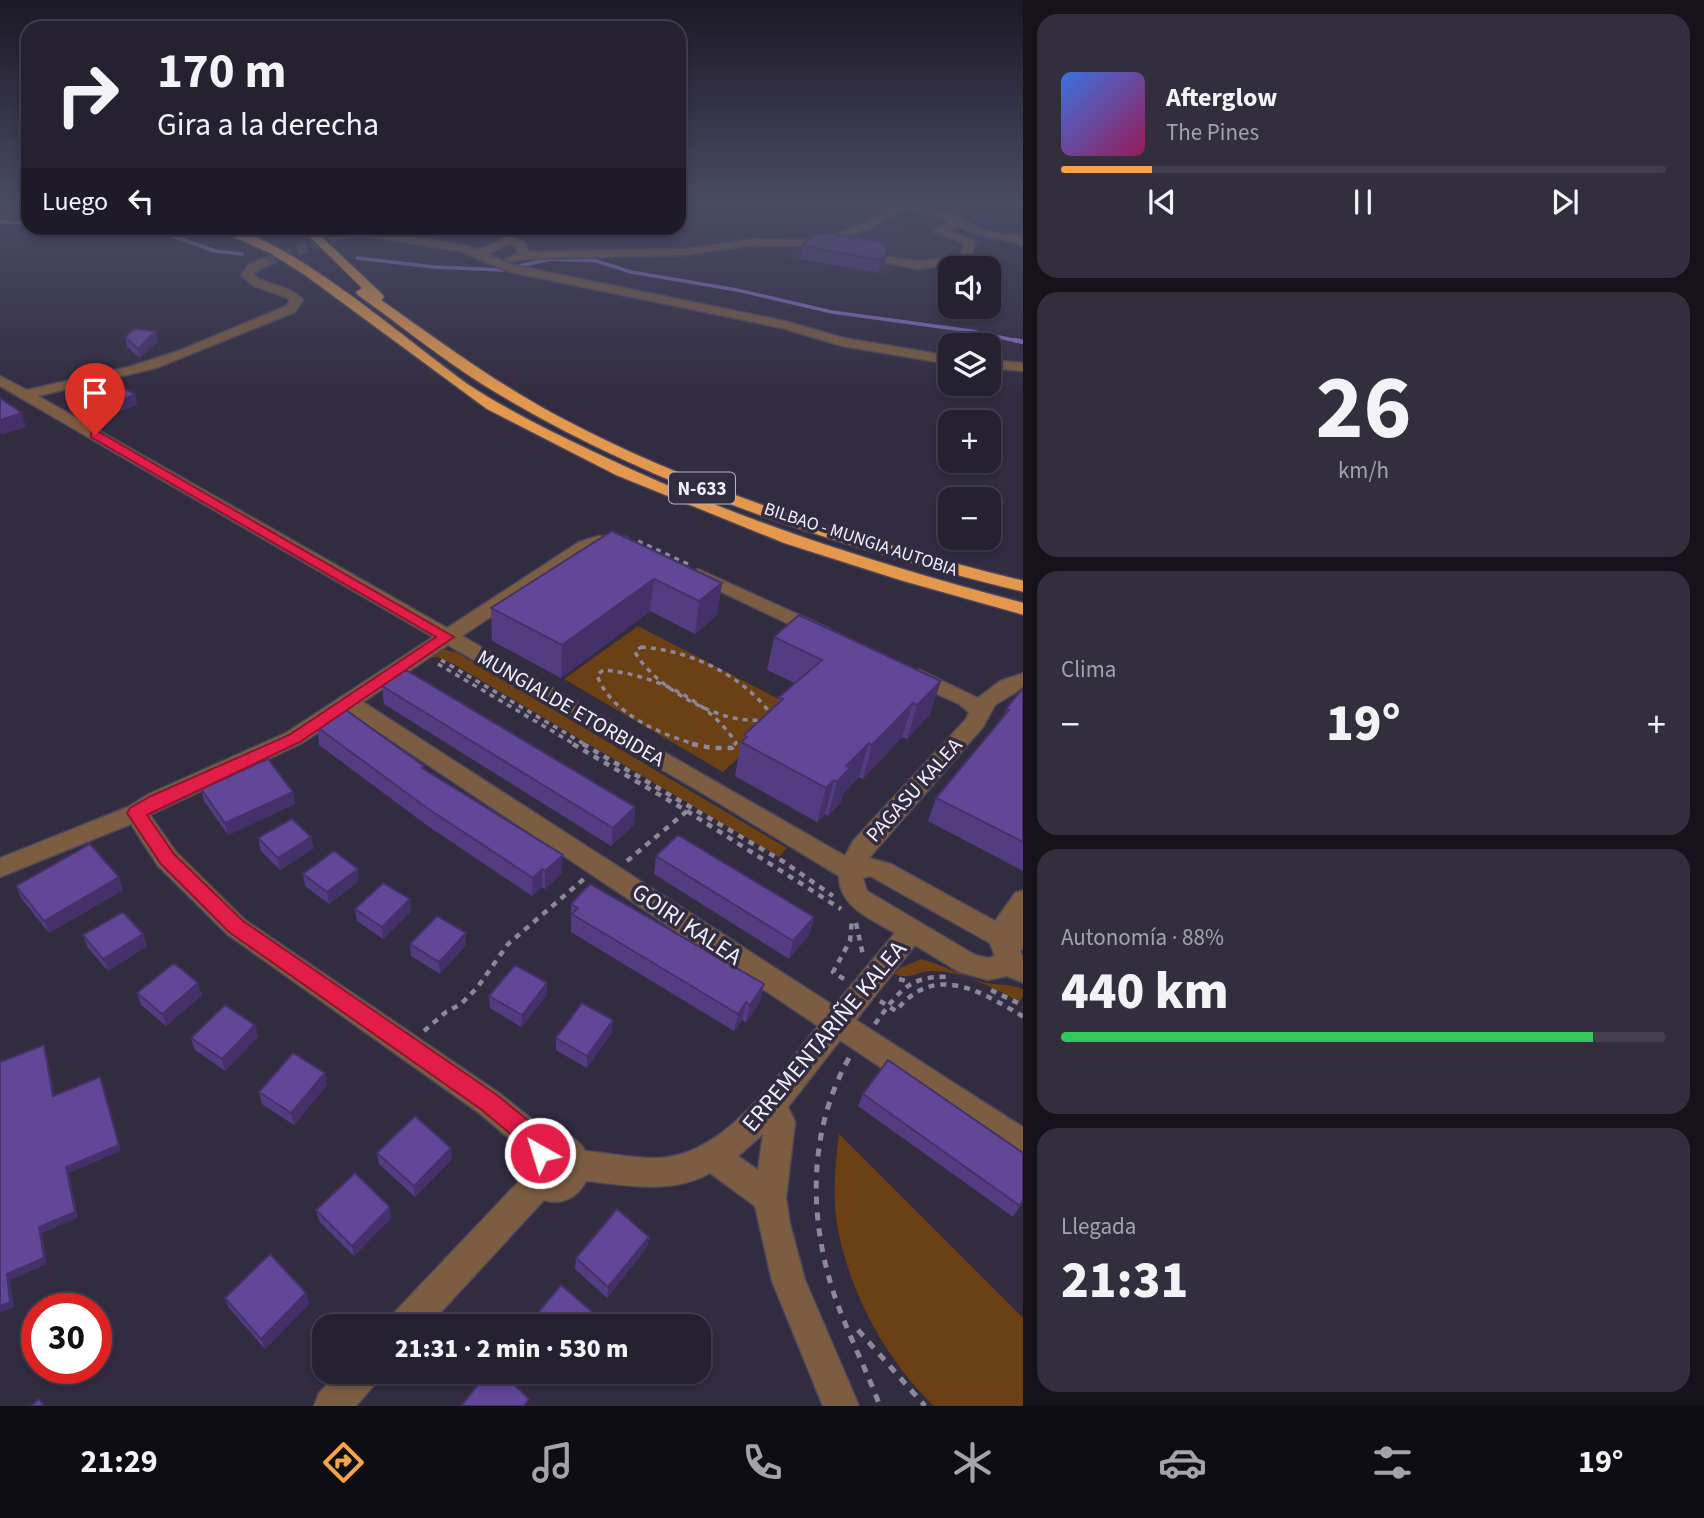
<!DOCTYPE html>
<html lang="es">
<meta charset="utf-8">
<style>
:root{--surface:#262131;--page:#322e3d;--text:#f1f3f6;--muted:#a4a3ab;--line:#423e4d;--accent:#f7a149}
body{margin:0;font-family:"Source Sans 3",sans-serif;background:var(--page);color:var(--text);height:100vh;display:flex;flex-direction:column;font-size:26px;white-space:nowrap}
*{box-sizing:border-box;margin:0}
p{font-size:23px;color:var(--muted)}
.icon{flex:none;width:38px;height:38px;fill:none;stroke:currentColor;stroke-width:2;stroke-linecap:round;stroke-linejoin:round}
.map{position:relative;flex:1;overflow:hidden}
.sheet{display:flex;flex-direction:column;gap:14px;padding:14px;background:#15121b;width:681px}
.sheet>*{flex:none}
.top-card{position:absolute;left:21px;top:21px;width:665px;height:214px;border-radius:21px;box-shadow:0 4px 10px #0003,0 0 0 2px var(--line);background:#262131;color:var(--text);overflow:hidden}
.buttons{position:absolute;left:938px;top:256px;display:grid;gap:14px}
.buttons a{display:grid;place-items:center;width:63px;height:63px;border-radius:14px;background:var(--surface);box-shadow:0 4px 10px #0003,0 0 0 2px var(--line);font-size:35px}
.speed{position:absolute;left:21px;top:1293px;display:flex;gap:14px;font-size:35px;font-weight:700;text-align:center}
.speed>*{display:grid;place-content:center;width:91px;height:91px;border-radius:50%;background:var(--surface);box-shadow:0 4px 10px #0003,0 0 0 2px var(--line);line-height:1}
.speed .limit{border:10px solid #d22;background:#fff;color:#111}
.pin{position:absolute;display:grid;place-items:center;width:60px;height:60px;color:#fff;margin:-72px -30px;border-radius:50% 50% 50% 0;rotate:-45deg;box-shadow:0 0 7px #0007}
.pin .icon{rotate:45deg}
.me{position:absolute;width:77px;margin:-38px;rotate:321deg;stroke-linejoin:round;filter:drop-shadow(0 0 5px #0008)}
.turn{display:flex;align-items:center;gap:24px;height:147px;padding:0 21px;font-size:32px}
.turn .icon{width:91px;height:91px;stroke-width:2.5}
.turn b{display:block;font-size:49px;line-height:60px}
.then{display:flex;align-items:center;height:66px;padding:0 21px;background:#0003;gap:14px;font-size:26px}
.big{font-size:52px;font-weight:800;line-height:1.1}
.sheet .card{flex:1;display:flex;flex-direction:column;justify-content:center;gap:10px;min-width:0;padding:0 24px;border-radius:21px;background:var(--page)}
.sheet .dial{align-items:center;gap:0}
.dial b{font-size:91px;line-height:1}
.song{display:flex;align-items:center;gap:21px}
.cover{width:84px;height:84px;border-radius:10px;background:linear-gradient(135deg,hsl(220 70% 55%),hsl(330 70% 35%))}
.played{height:7px;border-radius:4px;background:linear-gradient(90deg,var(--accent) 15%,var(--line) 15%)}
.keys{display:flex;justify-content:space-around;direction:ltr}
.heat{display:flex;justify-content:space-between;align-items:center;font-size:38px;direction:ltr}
.charge{height:10px;border-radius:5px;background:linear-gradient(90deg,#34c759 88%,var(--line) 0)}
.trip{position:absolute;left:312px;top:1314px;width:399px;height:70px;border-radius:21px;background:var(--surface);box-shadow:0 4px 10px #0003,0 0 0 2px var(--line);font-weight:800;line-height:70px;text-align:center}
.tabs{display:flex;height:112px;justify-content:space-around;align-items:center;background:#0f0d14;color:var(--muted)}
.tabs .icon{width:49px;height:49px}
.tabs .current{color:var(--accent)}
.tabs b{font-size:32px;color:var(--text)}
main{display:flex;flex:1;min-height:0}
.map>svg:first-child{display:block}
.built{fill:#3b334f}
.green{fill:#6a4014}
.lines{fill:none;stroke-linecap:round;stroke-linejoin:round}
.stream-far1{stroke:#896ec3;stroke-width:3.5}
.stream{stroke:#896ec3;stroke-width:4.5}
.minor-tunnel{stroke:#4f495d;stroke-width:11;stroke-dasharray:11 6;stroke-linecap:butt}
.minor-casing{stroke:#4d475b;stroke-width:3}
.highway-casing{stroke:#4d475b;stroke-width:3}
.path-far2{stroke:#8c8799;stroke-width:3.5;stroke-dasharray:5 5;stroke-linecap:butt}
.path-far1{stroke:#8c8799;stroke-width:4.5;stroke-dasharray:6 6;stroke-linecap:butt}
.path{stroke:#8c8799;stroke-width:5;stroke-dasharray:8 8;stroke-linecap:butt}
.minor{fill:#7c5d41;fill-rule:evenodd}
.highway{fill:#e4984d;fill-rule:evenodd}
.wall{fill:#543c83}
.shaded-wall{fill:#45316a}
.building{fill:#624698;stroke:#45316a;stroke-width:2}
.route{fill:#e11d48;stroke:#92132f;stroke-width:2}
.labels{text-anchor:middle;stroke-width:7;stroke-linejoin:round;paint-order:stroke}
.far-street-label{font-size:18px;fill:#f2effd;stroke:#322c41}
.shield{fill:#322c41;stroke:#b8b4c5;stroke-width:2}
.shield-label{font-size:19px;font-weight:bold;fill:#f2effd}
.street-label{font-size:21px;fill:#f2effd;stroke:#322c41}
.near-street-label{font-size:24px;fill:#f2effd;stroke:#322c41}
</style>
<main>
<div class="map">
<svg width="1024" height="1406" viewBox="0 0 1024 1406">
<rect width="100%" height="100%" fill="#322c41"/>
<!-- built -->
<path class="built" d="M895 224 962 244 956 258 907 261 890 258 885 263 898 265 886 276 785 257 798 246 836 241 873 227Z"/>
<!-- green -->
<path class="green" d="M638 626 794 707 723 772 564 679Z
M441 649 456 652 787 848 779 857 455 665 437 657 427 658Z
M921 959C942 964 958 975 979 981 994 986 1008 983 1023 989V996L1019 1002C995 988 960 970 931 971 917 972 909 980 894 974L900 968Z
M839 1134 1023 1318V1406H934C886 1360 851 1295 838 1230 832 1198 835 1165 839 1134Z"/>
<g class="lines">
<!-- stream-far1 -->
<path class="stream-far1" d="M0 222 28 223
M115 228 167 234 215 251 242 254
M357 258 434 267 503 270
M515 267 550 259 596 261 631 272 737 290 832 312 971 331 1022 342"/>
<!-- stream -->
<path class="stream" d="M1014 340 1024 342"/>
<!-- minor-tunnel -->
<path class="minor-tunnel" d="M265 262 337 236"/>
<defs>
<path id="minor" d="M861 202H880L895 206 897 205 892 202H911L954 214 980 229 1024 238V245L972 233 959 226 949 231 976 241 969 262 917 269 885 262V258L889 257 917 261 960 257 964 243 933 232 951 221 907 208 873 227 831 242 799 246 752 245 685 255 522 259 512 262 506 259 518 253 516 247 510 243 487 254 513 265 785 321 844 338 950 356V364L842 346 782 328 510 272 460 251 359 235 337 239 331 236 359 229 463 245 477 250 511 236 525 243 529 252 685 249 752 239 799 240 829 236 865 223 887 211Z
M265 258 271 262C266 268 258 268 253 275 269 287 290 284 303 300L295 312 156 368 38 396 447 628 579 542 598 536 626 537 629 541 626 545 600 546 591 550 462 636 845 856 853 841 966 719 969 712 959 704 906 680 903 675 906 670H920L978 698 1000 681 1024 673V687L995 705 983 727 869 858 891 864 995 921 1015 893 1024 890V948L1020 951 1024 959V983L1007 976 988 980 959 972 915 945 856 1020 1024 1128V1160L1013 1156 840 1040 788 1107 795 1122 786 1198 790 1224 805 1280 859 1406H823L772 1281 755 1206 710 1173C672 1195 627 1185 586 1181 579 1197 561 1206 544 1200L428 1326H388L393 1314 521 1179 518 1167 522 1153 516 1144 479 1113 227 934 158 866 131 824 0 877V858L128 807 149 794 286 733 433 637 0 386V376L27 390 132 366 181 350 286 306 290 301 287 298 254 286 241 275 249 264ZM448 645 704 794 839 876C839 907 871 919 895 933L834 1006 363 702ZM349 712 818 1026C780 1072 726 1155 660 1158 636 1159 609 1153 585 1151 578 1137 560 1129 545 1134L538 1124 499 1093 245 920 176 852 150 815 302 743ZM870 876 990 943 995 956 988 958 975 955 867 891 863 878ZM763 1134 758 1170 738 1156ZM552 1161 559 1164 556 1172 549 1169Z
M989 360 1024 363V371L989 368Z
M698 569 828 628 831 632 828 636H814L692 578 689 574Z
M339 1372H381L375 1384 356 1406H314L319 1393Z"/>
<path id="highway" d="M214 228C275 222 417 350 472 387 511 412 552 432 594 452 731 518 876 564 1024 603V615L900 580 784 543 616 475 487 409 305 275 270 253Z
M301 228H312L382 294 384 297 381 300C438 340 493 381 554 414 701 493 862 541 1024 581V592C835 546 648 487 482 384 439 357 399 324 358 295L356 292 362 288Z"/>
</defs>
<!-- minor casing -->
<use href="#minor" class="minor-casing"/>
<!-- highway casing -->
<use href="#highway" class="highway-casing"/>
<!-- path-far2 -->
<path class="path-far2" d="M638 541 688 564
M641 647C690 650 745 676 773 717 732 733 654 688 635 652Z
M441 660 586 745
M438 664 576 745
M698 745C661 735 610 713 597 675L603 670C653 674 709 700 736 743L734 745"/>
<!-- path-far1 -->
<path class="path-far1" d="M573 744 687 811 841 909
M583 744 784 862 833 896
M692 744 712 748H732L736 744
M627 861 687 811
M856 923 863 955
M844 979 833 972 850 941 852 919
M899 979 910 982
M991 990 1024 1006
M880 1001 896 1011C935 962 980 991 1024 1017
M875 1024C896 995 908 975 947 977
M424 1031 446 1012 461 1004 477 988 508 944 585 878"/>
<!-- path -->
<path class="path" d="M849 1058C808 1131 808 1218 835 1297 848 1334 866 1369 880 1406
M858 1330 925 1406"/>
<!-- minor -->
<use href="#minor" class="minor"/>
<!-- highway -->
<use href="#highway" class="highway"/>
</g>
<!-- wall -->
<path class="wall" d="M888 243 885 265 878 272 800 259 802 246Z
M125 337 158 341 140 358 127 347Z
M94 394 137 404 116 413 96 404Z
M612 531 722 583 717 615 695 634 650 611 561 678 492 641 491 608Z
M799 615 930 714 907 739 902 737 863 779 859 777 843 794 841 802 828 816 825 814 817 822 735 776 741 742 743 740 744 735 778 704 779 697 795 683 767 670 774 637Z
M382 686 635 807 634 825 611 846 384 704Z
M1023 688V871L928 821 936 798 1003 718 1006 709Z
M317 727 425 769 562 873 545 889 542 887 532 896 428 826 319 745Z
M201 789 293 792 295 804 228 835 204 801Z
M311 837 313 849 280 870 261 851 258 838Z
M656 856 814 917 809 935 789 959 654 874Z
M303 874 359 881 329 904 305 886Z
M16 886 123 890 49 933 21 898Z
M571 904 764 984 760 1002 746 1022 742 1020 734 1031 571 932Z
M355 909 411 911 383 939 357 921Z
M466 933V945L440 974 411 956 410 944Z
M143 934 147 946 108 971 88 948 83 935Z
M137 993 202 995 166 1026 141 1005Z
M547 995 521 1027 490 1008 489 996Z
M255 1025 258 1037 225 1071 195 1050 191 1038Z
M612 1032 587 1068 556 1050V1038Z
M327 1085 294 1125 262 1104 259 1092Z
M863 1094 1023 1201 1013 1217 858 1106Z
M377 1153 452 1159 415 1197 379 1164Z
M316 1210 391 1218 354 1256 319 1221Z
M649 1237 647 1247 607 1298 575 1269 576 1258Z
M306 1293 309 1304 265 1349 229 1308 225 1298Z
M545 1372H563L556 1382Z"/>
<!-- shaded-wall -->
<path class="shaded-wall" d="M888 243 885 255 888 252 885 265 878 272 885 246Z
M156 331 158 341 140 358 138 349Z
M135 394 137 404 116 413 114 404Z
M22 413 26 427 1 435 0 431V420Z
M654 579 650 611 561 678 562 645Z
M722 583 717 615 695 634 699 601Z
M941 681 930 714 907 739 917 705Z
M913 703 902 737 863 779 872 745Z
M869 743 859 777 843 794 841 802 828 816 837 782 846 766Z
M834 780 825 814 817 822 826 788Z
M293 792 295 804 228 835 225 823Z
M635 807 634 825 611 846 613 828Z
M311 837 313 849 280 870 278 858Z
M563 855 562 873 545 889V871Z
M358 869 359 881 329 904 327 892Z
M542 869V887L532 896 533 878Z
M119 877 123 890 49 933 44 921Z
M410 899 411 911 383 939 382 927Z
M814 917 809 935 789 959 793 941Z
M466 933V945L440 974 439 962Z
M143 934 147 946 108 971 103 959Z
M198 983 202 995 166 1026 162 1014Z
M547 983V995L521 1027 522 1015Z
M764 984 760 1002 746 1022 750 1005Z
M746 1002 742 1020 734 1031 738 1014Z
M613 1020 612 1032 587 1068V1056Z
M255 1025 258 1037 225 1071 222 1059Z
M44 1045 46 1052 56 1103 53 1096Z
M325 1073 327 1085 294 1125 291 1113Z
M100 1077 103 1083 121 1151 69 1173 78 1218 42 1233 47 1264 10 1280 14 1307 0 1313V1306L7 1274 39 1227 66 1167Z
M451 1148 452 1159 415 1197 414 1186Z
M390 1207 391 1218 354 1256 352 1246Z
M649 1237 647 1247 607 1298 608 1287Z
M306 1293 309 1304 265 1349 261 1339Z
M598 1317 597 1326H591Z
M557 1372H563L556 1382Z"/>
<!-- building -->
<path class="building" d="M828 233 888 243 885 246 888 252 880 260 802 246 813 235Z
M134 329 156 331 138 349 125 337Z
M118 385 135 394 114 404 94 394Z
M0 398 22 413 0 420Z
M612 531 722 583 699 601 654 579 562 645 491 608Z
M799 615 941 681 917 705 913 703 872 745 869 743 846 766 850 768 837 782 834 780 826 788 741 742 747 737 744 735 783 699 779 697 822 660 774 637Z
M406 670 635 807 613 828 382 686Z
M1023 688V842L936 798 1009 710 1006 709Z
M346 710 424 766 422 768 563 855 545 871 542 869 533 878 427 808 317 727Z
M268 759 293 792 225 823 201 789Z
M292 819 311 837 278 858 258 838Z
M678 835 814 917 793 941 656 856Z
M90 844 119 877 44 921 16 886Z
M334 851 358 869 327 892 303 874Z
M383 883 410 899 382 927 355 909Z
M590 884 764 984 750 1005 746 1002 738 1014 572 914 578 908 571 904Z
M123 912 143 934 103 959 83 935Z
M437 916 466 933 439 962 410 944Z
M174 963 198 983 162 1014 137 993Z
M515 965 547 983 522 1015 489 996Z
M582 1003 613 1020 587 1056 556 1038Z
M225 1005 255 1025 222 1059 191 1038Z
M44 1045 53 1096 100 1077 119 1145 66 1167 75 1212 39 1227 44 1258 7 1274 10 1302 0 1306V1062Z
M293 1053 325 1073 291 1113 259 1092Z
M888 1060 1023 1153V1200L1020 1206 863 1094Z
M415 1116 451 1148 414 1186 377 1153Z
M355 1173 390 1207 352 1246 316 1210Z
M617 1209 649 1237 608 1287 576 1258Z
M270 1254 306 1293 261 1339 225 1298Z
M561 1285 598 1317 591 1326H527Z
M488 1372H501L529 1399 524 1406H461Z
M39 1399 44 1406H31Z"/>
<!-- sky -->
<linearGradient id="sky" x2="0" y2="1"><stop stop-color="#1c1824"/><stop offset="0.51" stop-color="#494b65"/><stop offset="1" stop-color="#494b65" stop-opacity="0"/></linearGradient>
<rect width="1024" height="399" fill="url(#sky)"/>
<!-- route -->
<path class="route" d="M91 432H99L454 637 300 742 147 815 174 854 243 921 497 1095 535 1126 551 1153 548 1160 540 1164 531 1160 519 1141 482 1110 229 932 161 864 127 813 130 808 151 796 289 735 436 637 91 437Z"/>
<g class="labels">
<!-- far-street labels -->
<g class="far-street-label">
<text transform="translate(861 539) rotate(18)" y="6">BILBAO - MUNGIA AUTOBIA</text>
</g>
<!-- shield labels -->
<rect class="shield" x="669" y="472.5" width="66" height="31" rx="5"/>
<g class="shield-label">
<text x="702" y="495">N-633</text>
</g>
<!-- street labels -->
<g class="street-label">
<text transform="translate(571 708) rotate(30)" y="7">MUNGIALDE ETORBIDEA</text>
<text transform="translate(914 790) rotate(-48)" y="7">PAGASU KALEA</text>
</g>
<!-- near-street labels -->
<g class="near-street-label">
<text transform="translate(687 924) rotate(34)" y="8">GOIRI KALEA</text>
<text transform="translate(824 1036) rotate(-50)" y="8">ERREMENTARIÑE KALEA</text>
</g>
</g>
</svg>
<div class="buttons">
<a><svg class="icon" aria-label="sound" viewBox="0 0 24 24"><path d="M4 9h4l5-4v14l-5-4H4zM17 9q2 3 0 6"/></svg></a>
<a><svg class="icon" aria-label="layers" viewBox="0 0 24 24"><path d="M12 4l9 5-9 5-9-5zM3 14l9 5 9-5"/></svg></a>
<a>+</a>
<a>−</a>
</div>
<div class="speed"><div class="limit">30</div></div>
<div class="pin" style="left:95px;top:435px;background:#d93025"><svg class="icon" aria-label="arrive" viewBox="0 0 24 24"><path d="M6 21V4h12l-3 4 3 4H6"/></svg></div>
<svg class="me" style="left:540px;top:1153px" viewBox="-20 -20 40 40"><circle r="17" fill="#e11d48" stroke="#fff" stroke-width="3"/><path d="M0-11L8 9 0 5-8 9z" fill="#fff"/></svg>
<div class="trip">21:31 · 2 min · 530 m</div>
<div class="top-card">
<div class="turn"><svg class="icon" aria-label="right" viewBox="0 0 24 24"><path d="M7 20v-9h11M14 6l5 5-5 5"/></svg><div><b>170 m</b>Gira a la derecha</div></div>
<div class="then">Luego<svg class="icon" aria-label="left" viewBox="0 0 24 24"><path d="M17 20v-9H6M10 6l-5 5 5 5"/></svg></div>
</div>
</div>
<section class="sheet">
<div class="card">
<div class="song"><i class="cover"></i><div><b>Afterglow</b><p>The Pines</p></div></div>
<div class="played"></div>
<div class="keys"><svg class="icon" aria-label="previous" viewBox="0 0 24 24"><path d="M18 5L8 12l10 7zM5 5v14"/></svg><svg class="icon" aria-label="pause" viewBox="0 0 24 24"><path d="M8 5v14M16 5v14"/></svg><svg class="icon" aria-label="next" viewBox="0 0 24 24"><path d="M6 5l10 7-10 7zM19 5v14"/></svg></div>
</div>
<div class="card dial"><b>26</b><p>km/h</p></div>
<div class="card"><p>Clima</p>
<div class="heat"><a>−</a><b class="big">19°</b><a>+</a></div>
</div>
<div class="card"><p>Autonomía · 88%</p><b class="big">440 km</b><div class="charge"></div></div>
<div class="card"><p>Llegada</p><b class="big">21:31</b></div>
</section>
</main>
<nav class="tabs">
<b>21:29</b>
<svg class="icon current" aria-label="directions" viewBox="0 0 24 24"><path d="M12 3l9 9-9 9-9-9zM9 14v-3h6M13 9l2 2-2 2"/></svg>
<svg class="icon" aria-label="music" viewBox="0 0 24 24"><path d="M9 18V5l10-2v13"/><circle cx="6" cy="18" r="3"/><circle cx="16" cy="16" r="3"/></svg>
<svg class="icon" aria-label="phone" viewBox="0 0 24 24"><path d="M5 4h4l2 5-3 2q2 4 5 5l2-3 5 2v4C11 20 4 13 5 4z"/></svg>
<svg class="icon" aria-label="climate" viewBox="0 0 24 24"><path d="M12 3v18M4 7l16 10M4 17L20 7"/></svg>
<svg class="icon" aria-label="car" viewBox="0 0 24 24"><path d="M5 17H2v-5l4-1 3-4h7l3 4 3 1v5h-3M9 17h6M6 11h13"/><circle cx="7" cy="17" r="2"/><circle cx="17" cy="17" r="2"/></svg>
<svg class="icon" aria-label="filters" viewBox="0 0 24 24"><path d="M4 7h16M4 17h16"/><circle cx="9" cy="7" r="2"/><circle cx="15" cy="17" r="2"/></svg>
<b>19°</b>
</nav>
